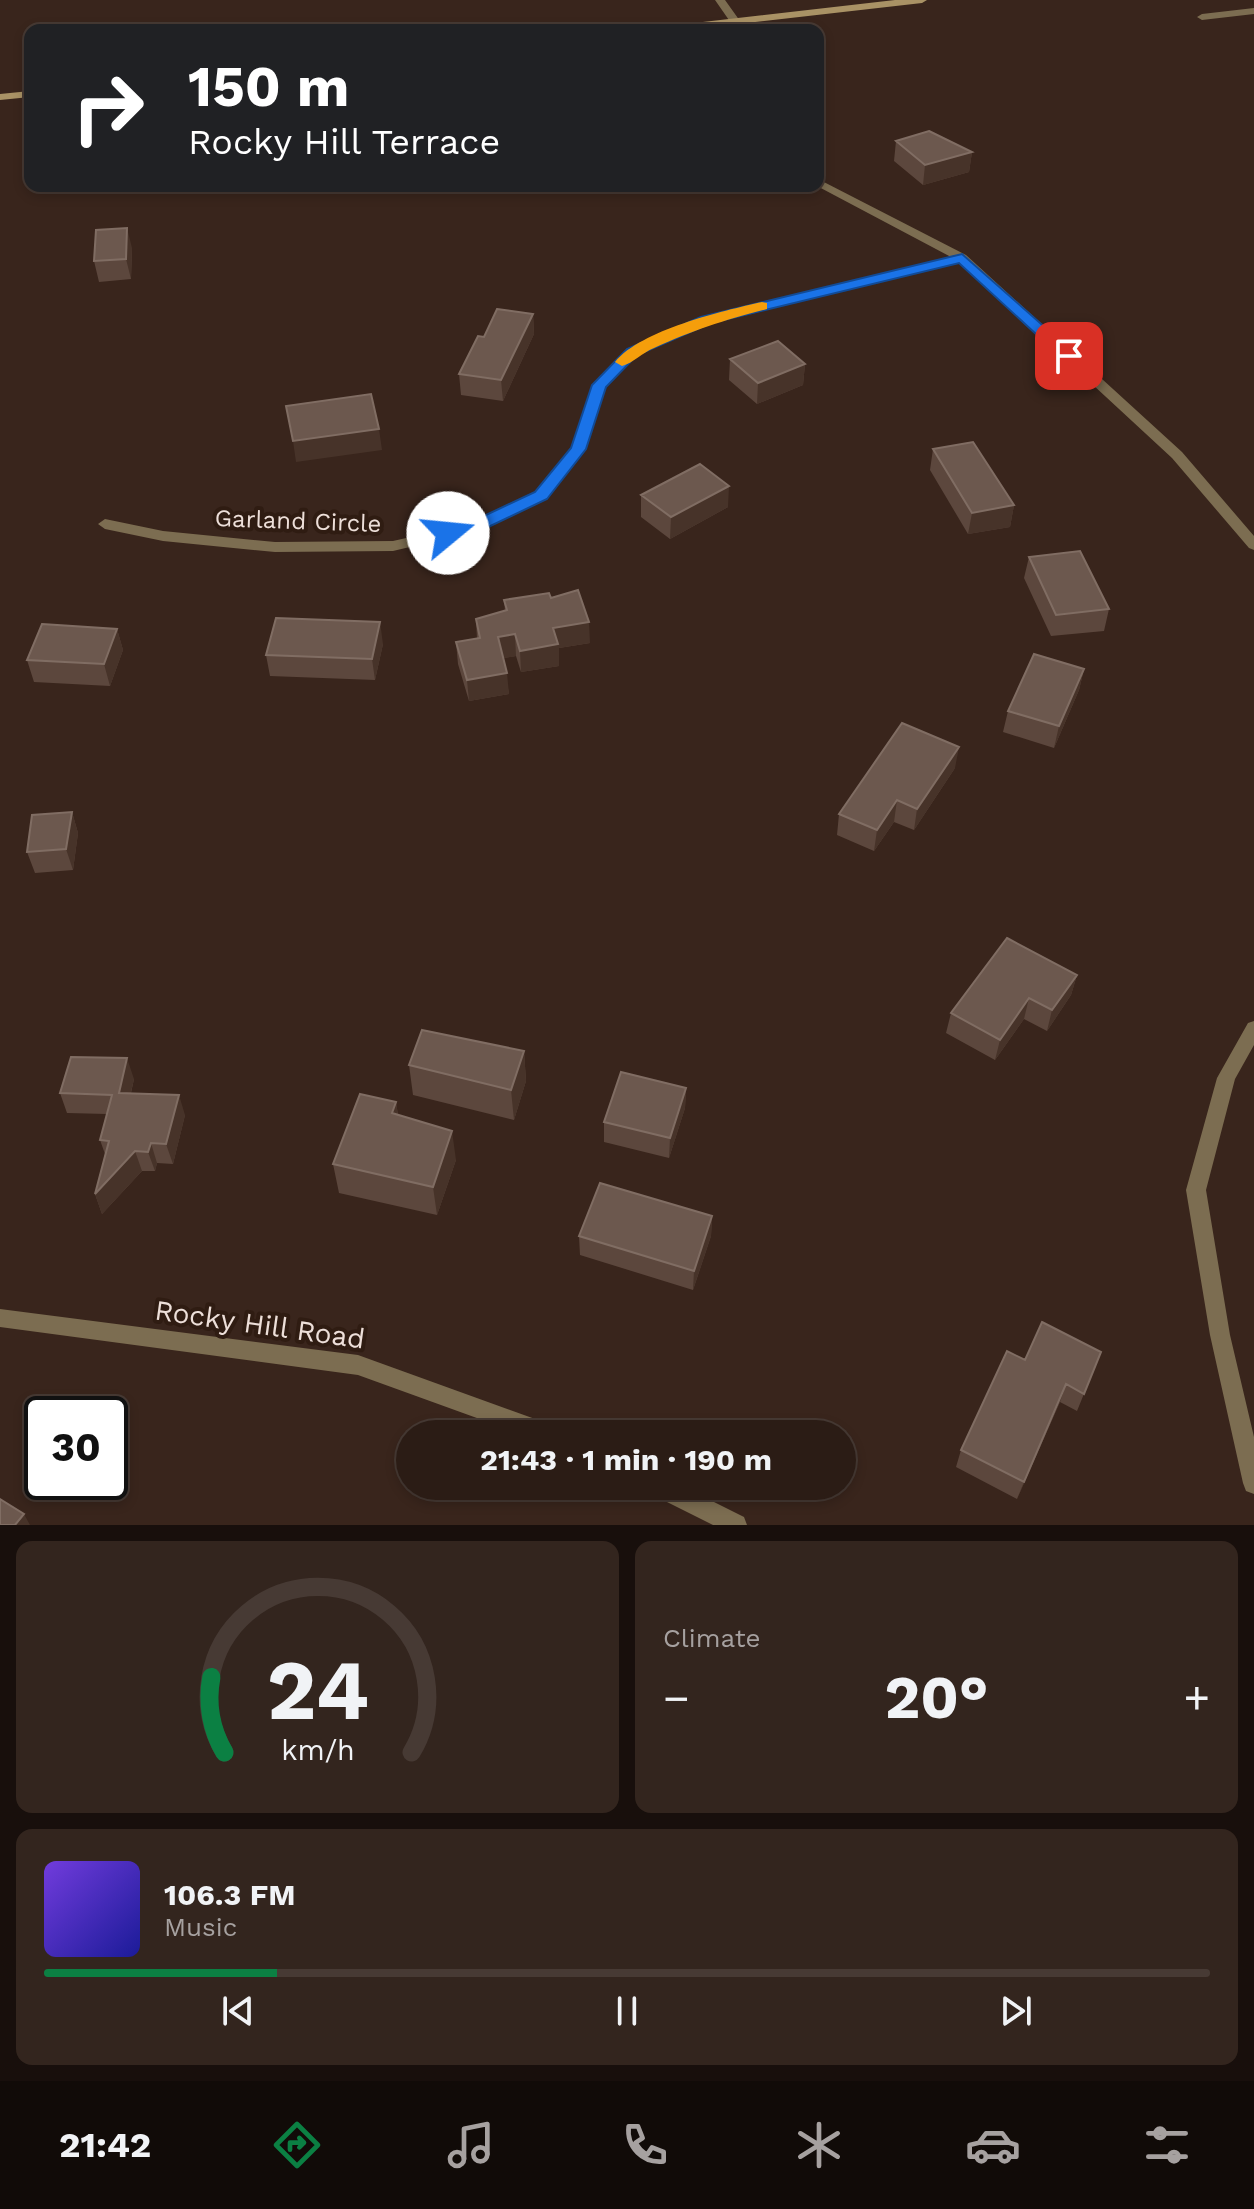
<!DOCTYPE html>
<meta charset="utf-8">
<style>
:root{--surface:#2b1c15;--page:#33251e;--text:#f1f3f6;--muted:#a6a1a0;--line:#473a34;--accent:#0b8043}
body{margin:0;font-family:"Work Sans",sans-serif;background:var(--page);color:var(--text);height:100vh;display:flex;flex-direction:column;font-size:30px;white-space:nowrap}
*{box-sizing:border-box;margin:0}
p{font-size:26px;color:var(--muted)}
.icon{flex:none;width:44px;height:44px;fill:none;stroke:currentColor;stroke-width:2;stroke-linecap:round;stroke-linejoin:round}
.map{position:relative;height:1525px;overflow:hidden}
.side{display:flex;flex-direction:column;gap:16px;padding:16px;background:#180f0c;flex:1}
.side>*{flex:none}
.hud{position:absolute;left:24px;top:24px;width:800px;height:168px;border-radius:16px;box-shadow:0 4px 12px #0003,0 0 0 2px var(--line);background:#202124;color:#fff;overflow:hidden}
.speed{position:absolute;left:24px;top:1396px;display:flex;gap:16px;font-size:40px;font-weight:700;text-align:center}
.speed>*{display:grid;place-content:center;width:104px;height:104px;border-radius:50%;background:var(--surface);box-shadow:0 4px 12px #0003,0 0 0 2px var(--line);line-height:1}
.speed .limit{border:4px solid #111;border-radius:12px;background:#fff;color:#111}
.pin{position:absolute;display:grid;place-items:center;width:68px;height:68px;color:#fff;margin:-34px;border-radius:16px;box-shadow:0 4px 12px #0006}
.me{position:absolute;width:88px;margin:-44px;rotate:73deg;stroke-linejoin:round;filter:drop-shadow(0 0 6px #0008)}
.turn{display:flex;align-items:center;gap:28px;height:168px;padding:0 32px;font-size:36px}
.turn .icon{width:104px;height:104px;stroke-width:2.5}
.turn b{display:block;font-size:56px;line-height:68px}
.big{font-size:60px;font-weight:700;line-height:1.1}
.side .widget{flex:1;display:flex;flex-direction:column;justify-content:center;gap:12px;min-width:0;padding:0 28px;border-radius:16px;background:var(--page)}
.side .dial{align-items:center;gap:0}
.dial svg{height:208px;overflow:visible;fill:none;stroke:var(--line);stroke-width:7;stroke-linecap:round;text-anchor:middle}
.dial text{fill:var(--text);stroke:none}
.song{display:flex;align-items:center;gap:24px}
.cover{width:96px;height:96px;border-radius:12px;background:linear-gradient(135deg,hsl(260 70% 55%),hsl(240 70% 35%))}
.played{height:8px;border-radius:4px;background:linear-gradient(90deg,var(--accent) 20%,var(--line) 20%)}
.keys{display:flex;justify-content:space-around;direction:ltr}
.heat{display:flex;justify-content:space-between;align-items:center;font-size:44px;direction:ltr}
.side .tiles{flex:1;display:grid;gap:16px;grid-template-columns:1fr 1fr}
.widget:last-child{grid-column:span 2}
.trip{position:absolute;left:396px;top:1420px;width:460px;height:80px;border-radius:40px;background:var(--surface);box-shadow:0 4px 12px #0003,0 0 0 2px var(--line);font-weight:700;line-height:80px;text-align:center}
.tab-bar{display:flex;height:128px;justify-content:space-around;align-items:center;background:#110b08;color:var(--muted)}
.tab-bar .icon{width:56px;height:56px}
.tab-bar .selected{color:var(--accent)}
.tab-bar b{font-size:36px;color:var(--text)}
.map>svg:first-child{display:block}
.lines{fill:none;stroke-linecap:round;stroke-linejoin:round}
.service{fill:#7c6d51;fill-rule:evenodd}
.minor{fill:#7c6d51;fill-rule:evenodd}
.secondary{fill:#a99265;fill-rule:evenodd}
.wall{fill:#5c473d}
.shaded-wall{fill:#473329}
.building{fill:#6c584e;stroke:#806d63;stroke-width:2}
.route{fill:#1a73e8;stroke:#114b97;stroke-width:2}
.slow{fill:#f59e0b}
.labels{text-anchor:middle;stroke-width:8;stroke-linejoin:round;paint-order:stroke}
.street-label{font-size:24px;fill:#eddfd9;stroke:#2f1c12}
.near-street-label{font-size:28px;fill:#eddfd9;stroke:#2f1c12}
</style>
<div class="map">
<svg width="1254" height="1525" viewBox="0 0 1254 1525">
<rect width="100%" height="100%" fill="#39251c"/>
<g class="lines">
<!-- service -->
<path class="service" d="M715 0H725L740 21 739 23H731Z
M1254 8V14L1202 20 1197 17 1202 14Z"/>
<!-- minor -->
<path class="minor" d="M818 179 966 255 1182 452 1254 536V550L1249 548 1172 458 960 262 710 323 637 355 605 386 585 449 546 498 481 530 393 551 275 552 163 541 105 529 98 524 105 519 163 531 275 542 393 541 472 523 536 492 572 448 592 385 627 349 702 317 951 257 817 186Z
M1254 1021V1045L1235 1079 1206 1190 1230 1335 1254 1437V1494L1246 1491 1243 1483 1210 1335 1186 1190 1217 1078 1248 1023Z
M0 1309 358 1355 549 1424 556 1427 560 1434H521L358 1375 0 1327Z
M648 1486H682L744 1517 747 1525H713L651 1494Z"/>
<!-- secondary -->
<path class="secondary" d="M895 0H927L922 3 686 30H654L659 27Z
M30 91V97L0 100V94Z"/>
</g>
<!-- wall -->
<path class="wall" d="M896 141 972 152 969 172 923 185 894 161Z
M132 248 131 279 99 282 94 261Z
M533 314 534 334 503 401 461 395 459 374Z
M730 359 805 364 803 385 757 404 729 380Z
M933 449 1014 505 1010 527 968 534 930 470Z
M641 495 728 507 670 539 641 517Z
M1029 557 1109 609 1104 631 1051 636 1024 578Z
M551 598 590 643 559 648V666L521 672 516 656 503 658 509 694 469 701 458 664 456 642 477 639 476 619 505 611 504 600Z
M117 629 123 650 110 686 34 682 27 660Z
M383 644 375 680 270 676 266 655Z
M1084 669 1079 690 1054 748 1003 732 1008 711Z
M955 768 914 830 894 822 874 851 837 835 839 814Z
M72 812 78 833 73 870 35 873 27 852Z
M1077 975 1071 995 1047 1031 1024 1019 995 1060 946 1033 951 1013Z
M524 1051 526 1081 514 1120 413 1095 409 1065Z
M134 1079 131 1093 185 1115 173 1164 157 1163 155 1171H142L102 1214 95 1194 105 1154 100 1140 107 1114 67 1113 60 1093Z
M686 1088 685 1108 669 1158 604 1142V1122Z
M396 1102 398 1115 456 1160 437 1215 339 1193 333 1164Z
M712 1216 711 1236 693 1290 580 1255 579 1236Z
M1101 1352 1077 1411 1060 1402 1017 1499 956 1467 961 1450 1025 1360Z"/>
<!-- shaded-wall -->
<path class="shaded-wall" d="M972 152 969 172 923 185 925 165Z
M127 228 132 248 131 279 126 259Z
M533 314 534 334 503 401 501 380Z
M805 364 803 385 757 404 758 383Z
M379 429 382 450 296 462 293 441Z
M729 486 728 507 670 539 671 517Z
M1014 505 1010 527 968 534 972 513Z
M380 622 383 644 375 680 372 659Z
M589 622 590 643 559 648V666L521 672 520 651 553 628Z
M117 629 123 650 110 686 104 664Z
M515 634 516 656 499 659 498 637Z
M1084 669 1079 690 1054 748 1059 726Z
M507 673 509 694 469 701 467 680Z
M959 747 955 768 914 830 917 809Z
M897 800 894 822 874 851 877 830Z
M72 812 78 833 73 870 66 849Z
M1077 975 1071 995 1047 1031 1052 1010Z
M1029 998 1024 1019 995 1060 1000 1040Z
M524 1051 526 1081 514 1120 511 1090Z
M127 1058 134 1079 126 1113 119 1093Z
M686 1088 685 1108 669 1158 670 1138Z
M179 1095 185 1115 173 1164 166 1144Z
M396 1102 400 1131 392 1113Z
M452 1131 456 1160 437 1215 433 1187Z
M151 1143 157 1163 155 1171 148 1152Z
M135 1151 142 1171 102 1214 95 1194Z
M712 1216 711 1236 693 1290 694 1271Z
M1066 1384 1060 1402 1017 1499 1024 1482Z
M24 1514 30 1525H15Z"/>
<!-- building -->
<path class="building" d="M929 131 972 152 925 165 896 141Z
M127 228 126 259 94 261 96 230Z
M497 309 533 314 501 380 459 374 478 336 484 337Z
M778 341 805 364 758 383 730 359Z
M371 394 379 429 293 441 286 406Z
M973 442 1014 505 972 513 933 449Z
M700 464 729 486 671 517 641 495Z
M1080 551 1109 609 1056 615 1029 557Z
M578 590 589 622 553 628 558 644 520 651 515 634 498 637 507 673 467 680 456 642 480 638 476 619 507 610 504 600 549 593 551 598Z
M276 618 380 622 372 659 266 655Z
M42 624 117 629 104 664 27 660Z
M1034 654 1084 669 1059 726 1008 711Z
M902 723 959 747 917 809 897 800 877 830 839 814Z
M72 812 66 849 27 852 32 815Z
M1007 938 1077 975 1052 1010 1029 998 1000 1040 951 1013Z
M422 1030 524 1051 511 1090 409 1065Z
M71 1057 127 1058 119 1093 179 1095 166 1144 151 1143 148 1152 135 1151 95 1194 109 1141 100 1140 112 1095 60 1093Z
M621 1072 686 1088 670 1138 604 1122Z
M360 1094 396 1102 392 1113 452 1131 433 1187 333 1164Z
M600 1183 712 1216 694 1271 579 1236Z
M1042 1322 1101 1352 1084 1394 1066 1384 1024 1482 961 1450 1007 1351 1025 1360Z
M0 1499 24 1514 15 1525H0Z"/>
<!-- route -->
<path class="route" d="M962 254 1074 353V360H1064L959 263 711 323 637 355 606 387 586 449 547 499 482 530 448 538 440 533 442 529 471 522 535 492 571 448 592 385 627 349 701 317Z"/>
<!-- slow -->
<path class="slow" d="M762 302 767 303V309C724 320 694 330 654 348 642 353 633 363 622 366L615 362C641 330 722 311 762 302Z"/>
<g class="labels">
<!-- street labels -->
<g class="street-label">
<text transform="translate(298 521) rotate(2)" y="8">Garland Circle</text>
</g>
<!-- near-street labels -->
<g class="near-street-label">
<text transform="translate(260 1324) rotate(8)" y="10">Rocky Hill Road</text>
</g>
</g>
</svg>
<div class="speed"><div class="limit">30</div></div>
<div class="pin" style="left:1069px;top:356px;background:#d93025"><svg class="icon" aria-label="arrive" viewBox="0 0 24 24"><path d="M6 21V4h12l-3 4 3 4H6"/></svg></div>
<svg class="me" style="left:448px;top:533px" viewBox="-20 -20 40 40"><circle r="19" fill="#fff"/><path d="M0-13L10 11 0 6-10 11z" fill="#1a73e8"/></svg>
<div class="trip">21:43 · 1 min · 190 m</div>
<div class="hud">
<div class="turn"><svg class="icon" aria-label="right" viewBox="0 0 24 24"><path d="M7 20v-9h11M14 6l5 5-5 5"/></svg><div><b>150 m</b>Rocky Hill Terrace</div></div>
</div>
</div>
<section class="side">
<div class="tiles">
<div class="widget dial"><svg viewBox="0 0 100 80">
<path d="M14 69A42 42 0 1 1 86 69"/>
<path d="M14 69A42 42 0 0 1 9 40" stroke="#0b8043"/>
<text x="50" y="56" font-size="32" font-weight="700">24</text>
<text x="50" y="72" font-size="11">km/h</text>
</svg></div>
<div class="widget"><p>Climate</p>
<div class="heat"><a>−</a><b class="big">20°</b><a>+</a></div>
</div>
<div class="widget">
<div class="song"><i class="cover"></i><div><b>106.3 FM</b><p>Music</p></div></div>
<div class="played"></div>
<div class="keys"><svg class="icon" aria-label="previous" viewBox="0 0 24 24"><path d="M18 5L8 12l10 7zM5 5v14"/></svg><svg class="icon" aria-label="pause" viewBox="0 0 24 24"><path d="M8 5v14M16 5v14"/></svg><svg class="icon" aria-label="next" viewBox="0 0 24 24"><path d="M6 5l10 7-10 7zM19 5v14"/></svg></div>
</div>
</div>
</section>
<nav class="tab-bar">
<b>21:42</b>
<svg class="icon selected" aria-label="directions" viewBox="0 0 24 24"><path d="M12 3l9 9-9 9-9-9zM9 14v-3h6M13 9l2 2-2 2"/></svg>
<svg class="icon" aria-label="music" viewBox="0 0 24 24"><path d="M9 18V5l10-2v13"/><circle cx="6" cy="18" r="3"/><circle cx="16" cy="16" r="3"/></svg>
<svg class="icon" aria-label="phone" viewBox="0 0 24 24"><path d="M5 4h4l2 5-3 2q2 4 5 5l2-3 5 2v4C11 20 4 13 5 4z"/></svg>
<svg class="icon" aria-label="climate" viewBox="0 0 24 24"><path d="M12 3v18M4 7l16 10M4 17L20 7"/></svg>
<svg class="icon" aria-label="car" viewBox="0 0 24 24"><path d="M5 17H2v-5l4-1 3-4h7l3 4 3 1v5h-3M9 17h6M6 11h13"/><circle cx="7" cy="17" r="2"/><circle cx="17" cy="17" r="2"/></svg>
<svg class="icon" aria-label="filters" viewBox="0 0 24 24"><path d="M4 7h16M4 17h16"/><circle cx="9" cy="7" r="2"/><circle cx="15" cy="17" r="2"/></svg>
</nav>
